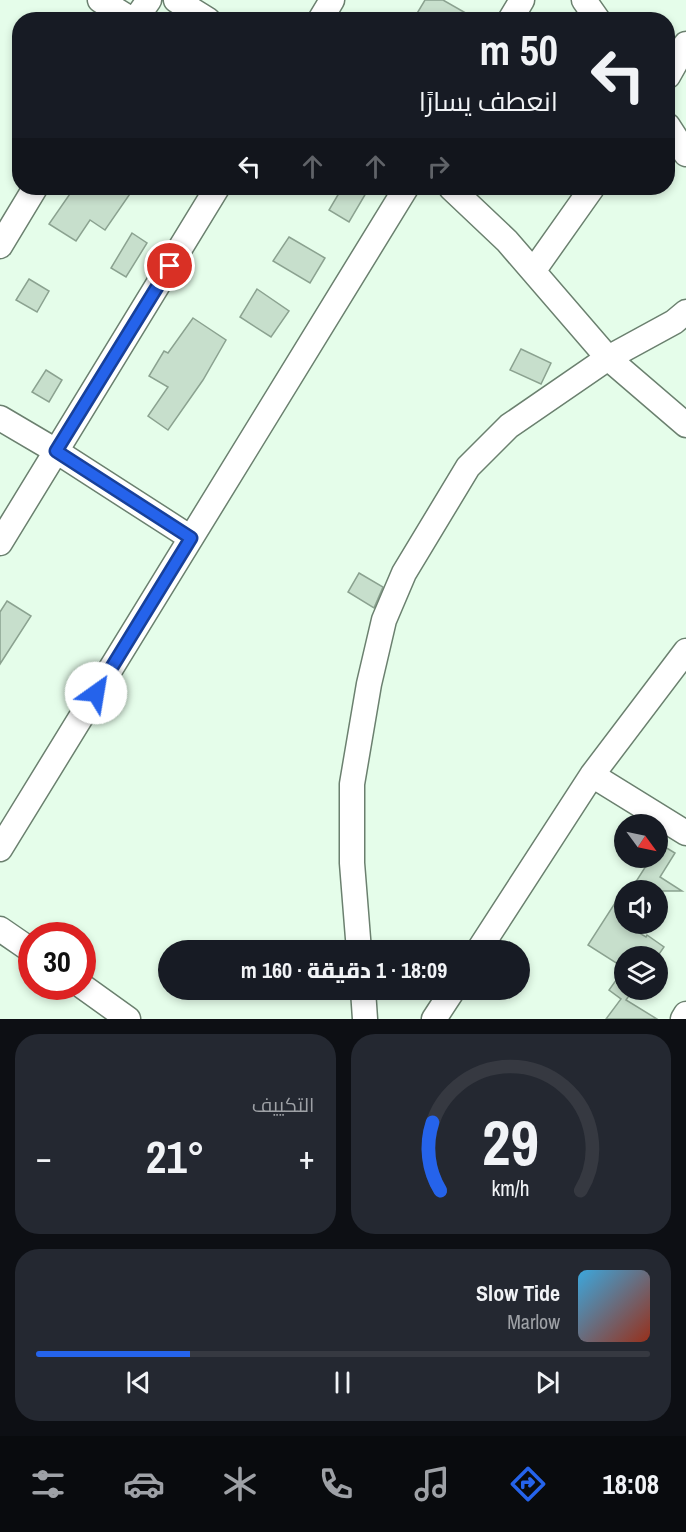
<!DOCTYPE html>
<html lang="ar">
<meta charset="utf-8">
<style>
:root{--surface:#171b24;--page:#242831;--text:#f1f3f6;--muted:#9ea1a6;--line:#363941;--accent:#2563eb}
body{margin:0;font-family:"Archivo Narrow",Cairo,sans-serif;background:var(--page);color:var(--text);direction:rtl;height:100vh;display:flex;flex-direction:column;font-size:22px;white-space:nowrap}
*{box-sizing:border-box;margin:0}
p{font-size:20px;color:var(--muted)}
.icon{flex:none;width:33px;height:33px;fill:none;stroke:currentColor;stroke-width:2;stroke-linecap:round;stroke-linejoin:round}
.map{position:relative;height:1019px;overflow:hidden;direction:ltr}
.details{display:flex;flex-direction:column;gap:15px;padding:15px;background:#0d0f14;flex:1}
.details>*{flex:none}
.hud{position:absolute;left:12px;top:12px;width:663px;height:183px;border-radius:24px;box-shadow:0 3px 9px #0003;direction:rtl;background:#171b24;color:var(--text);overflow:hidden}
.needle{width:39px;rotate:123deg}
.fabs{position:absolute;left:614px;top:814px;display:grid;gap:12px}
.fabs a{display:grid;place-items:center;width:54px;height:54px;border-radius:50%;background:var(--surface);box-shadow:0 3px 9px #0003;font-size:30px}
.speed{position:absolute;left:18px;top:922px;display:flex;gap:12px;font-size:30px;font-weight:700;text-align:center}
.speed>*{display:grid;place-content:center;width:78px;height:78px;border-radius:50%;background:var(--surface);box-shadow:0 3px 9px #0003;line-height:1}
.speed .limit{border:9px solid #d22;background:#fff;color:#111}
.pin{position:absolute;display:grid;place-items:center;width:51px;height:51px;color:#fff;margin:-26px;border:3px solid #fff;border-radius:50%;box-shadow:0 2px 6px #0007}
.me{position:absolute;width:66px;margin:-33px;rotate:32deg;stroke-linejoin:round;filter:drop-shadow(0 0 4px #0008)}
.turn{display:flex;align-items:center;gap:21px;height:126px;padding:0 18px;font-size:27px}
.turn .icon{width:78px;height:78px;stroke-width:2.5}
.turn b{display:block;font-size:42px;line-height:51px}
.lanes{display:flex;align-items:center;height:57px;padding:0 18px;background:#0003;justify-content:center;gap:30px;direction:ltr}
.lanes .off{opacity:.35}
.big{font-size:45px;font-weight:800;line-height:1.1}
.details .card{flex:1;display:flex;flex-direction:column;justify-content:center;gap:9px;min-width:0;padding:0 21px;border-radius:24px;background:var(--page)}
.details .dial{align-items:center;gap:0}
.dial svg{height:156px;overflow:visible;fill:none;stroke:var(--line);stroke-width:7;stroke-linecap:round;text-anchor:middle}
.dial text{fill:var(--text);stroke:none}
.song{display:flex;align-items:center;gap:18px}
.cover{width:72px;height:72px;border-radius:9px;background:linear-gradient(135deg,hsl(200 70% 55%),hsl(10 70% 35%))}
.played{height:6px;border-radius:3px;background:linear-gradient(90deg,var(--accent) 25%,var(--line) 25%)}
.keys{display:flex;justify-content:space-around;direction:ltr}
.heat{display:flex;justify-content:space-between;align-items:center;font-size:33px;direction:ltr}
.details .tiles{flex:1;display:grid;gap:15px;grid-template-columns:1fr 1fr}
.card:last-child{grid-column:span 2}
.trip{position:absolute;left:158px;top:940px;width:372px;height:60px;border-radius:30px;background:var(--surface);box-shadow:0 3px 9px #0003;font-weight:800;line-height:60px;text-align:center;direction:rtl}
.tab-bar{display:flex;height:96px;justify-content:space-around;align-items:center;background:#090b0e;color:var(--muted)}
.tab-bar .icon{width:42px;height:42px}
.tab-bar .on{color:var(--accent)}
.tab-bar b{font-size:27px;color:var(--text)}
.map>svg:first-child{display:block}
.building{fill:#c7dfcc;stroke:#8ba290;stroke-width:1.5}
.lines{fill:none;stroke-linecap:round;stroke-linejoin:round}
.street-casing{stroke:#6b806f;stroke-width:27}
.street{stroke:#fff;stroke-width:24}
.route-casing{stroke:#184099;stroke-width:15}
.route{stroke:#2563eb;stroke-width:10}
</style>
<div class="map">
<svg width="686" height="1019" viewBox="0 0 686 1019">
<rect width="100%" height="100%" fill="#e5fdea"/>
<!-- building -->
<path class="building" d="M425 0H443L478 20H413Z
M74 188H134L105 230 90 220 76 241 49 224Z
M342 188H369L349 222 329 210Z
M132 233 147 243 126 277 111 268Z
M289 237 325 258 310 283 273 261Z
M29 279 49 291 37 312 16 300Z
M257 289 289 311 271 337 240 317Z
M193 318 226 340 203 380 168 430 148 416 168 387 149 376 164 351 168 353Z
M521 349 551 363 541 384 510 370Z
M46 370 62 380 49 402 32 392Z
M359 573 383 587 374 608 348 592Z
M7 601 31 616 0 664V612Z
M660 844 675 853 660 877 682 891H630L651 858H657V849Z
M624 889V924L646 937 647 935 664 947 657 957H624V968L588 945Z
M624 969V990H633L626 1000 657 1019H606L621 999 609 990Z"/>
<g class="lines">
<defs>
<path id="street" d="M100 0 132 20
M176 0 208 20
M584 0 598 20
M135 20 149 0
M320 20 332 0
M510 20 522 0
M668 76 686 44
M668 126 686 154
M451 188 507 241 608 358 686 425
M0 246 35 188
M534 270 592 188
M0 418 56 451 191 538
M0 543 217 188
M592 775 686 833
M0 849 406 188
M0 929 32 951
M359 951 352 863V784L369 684 384 620 404 573 468 467 509 426 608 358 674 322 686 312
M478 951 592 775 686 651
M82 986 128 1019
M363 990 365 1019
M434 1019 453 990
M683 1019 686 1014"/>
</defs>
<!-- street casing -->
<use href="#street" class="street-casing"/>
<!-- street -->
<use href="#street" class="street"/>
</g>
<g class="lines">
<defs>
<path id="route" d="M96 693 191 538 56 451 170 266"/>
</defs>
<!-- route casing -->
<use href="#route" class="route-casing"/>
<!-- route -->
<use href="#route" class="route"/>
</g>
</svg>
<div class="fabs">
<a><svg class="needle" viewBox="-14 -14 28 28"><path d="M0-13l5 13h-10z" fill="#e53935"/><path d="M0 13l5-13h-10z" fill="#9ea1a6"/></svg></a>
<a><svg class="icon" aria-label="sound" viewBox="0 0 24 24"><path d="M4 9h4l5-4v14l-5-4H4zM17 9q2 3 0 6"/></svg></a>
<a><svg class="icon" aria-label="layers" viewBox="0 0 24 24"><path d="M12 4l9 5-9 5-9-5zM3 14l9 5 9-5"/></svg></a>
</div>
<div class="speed"><div class="limit">30</div></div>
<div class="pin" style="left:170px;top:266px;background:#d93025"><svg class="icon" aria-label="arrive" viewBox="0 0 24 24"><path d="M6 21V4h12l-3 4 3 4H6"/></svg></div>
<svg class="me" style="left:96px;top:693px" viewBox="-20 -20 40 40"><circle r="19" fill="#fff"/><path d="M0-13L10 11 0 6-10 11z" fill="#2563eb"/></svg>
<div class="trip">18:09 · 1 دقيقة · 160 m</div>
<div class="hud">
<div class="turn"><svg class="icon" aria-label="left" viewBox="0 0 24 24"><path d="M17 20v-9H6M10 6l-5 5 5 5"/></svg><div><b>50 m</b>انعطف يسارًا</div></div>
<div class="lanes"><svg class="icon" aria-label="left" viewBox="0 0 24 24"><path d="M17 20v-9H6M10 6l-5 5 5 5"/></svg><svg class="icon off" aria-label="ahead" viewBox="0 0 24 24"><path d="M12 20V5M6 11l6-6 6 6"/></svg><svg class="icon off" aria-label="ahead" viewBox="0 0 24 24"><path d="M12 20V5M6 11l6-6 6 6"/></svg><svg class="icon off" aria-label="right" viewBox="0 0 24 24"><path d="M7 20v-9h11M14 6l5 5-5 5"/></svg></div>
</div>
</div>
<section class="details">
<div class="tiles">
<div class="card dial"><svg viewBox="0 0 100 80">
<path d="M14 69A42 42 0 1 1 86 69"/>
<path d="M14 69A42 42 0 0 1 10 34" stroke="#2563eb"/>
<text x="50" y="56" font-size="32" font-weight="700">29</text>
<text x="50" y="72" font-size="11">km/h</text>
</svg></div>
<div class="card"><p>التكييف</p>
<div class="heat"><a>−</a><b class="big">21°</b><a>+</a></div>
</div>
<div class="card">
<div class="song"><i class="cover"></i><div><b>Slow Tide</b><p>Marlow</p></div></div>
<div class="played"></div>
<div class="keys"><svg class="icon" aria-label="previous" viewBox="0 0 24 24"><path d="M18 5L8 12l10 7zM5 5v14"/></svg><svg class="icon" aria-label="pause" viewBox="0 0 24 24"><path d="M8 5v14M16 5v14"/></svg><svg class="icon" aria-label="next" viewBox="0 0 24 24"><path d="M6 5l10 7-10 7zM19 5v14"/></svg></div>
</div>
</div>
</section>
<nav class="tab-bar">
<b>18:08</b>
<svg class="icon on" aria-label="directions" viewBox="0 0 24 24"><path d="M12 3l9 9-9 9-9-9zM9 14v-3h6M13 9l2 2-2 2"/></svg>
<svg class="icon" aria-label="music" viewBox="0 0 24 24"><path d="M9 18V5l10-2v13"/><circle cx="6" cy="18" r="3"/><circle cx="16" cy="16" r="3"/></svg>
<svg class="icon" aria-label="phone" viewBox="0 0 24 24"><path d="M5 4h4l2 5-3 2q2 4 5 5l2-3 5 2v4C11 20 4 13 5 4z"/></svg>
<svg class="icon" aria-label="climate" viewBox="0 0 24 24"><path d="M12 3v18M4 7l16 10M4 17L20 7"/></svg>
<svg class="icon" aria-label="car" viewBox="0 0 24 24"><path d="M5 17H2v-5l4-1 3-4h7l3 4 3 1v5h-3M9 17h6M6 11h13"/><circle cx="7" cy="17" r="2"/><circle cx="17" cy="17" r="2"/></svg>
<svg class="icon" aria-label="filters" viewBox="0 0 24 24"><path d="M4 7h16M4 17h16"/><circle cx="9" cy="7" r="2"/><circle cx="15" cy="17" r="2"/></svg>
</nav>
